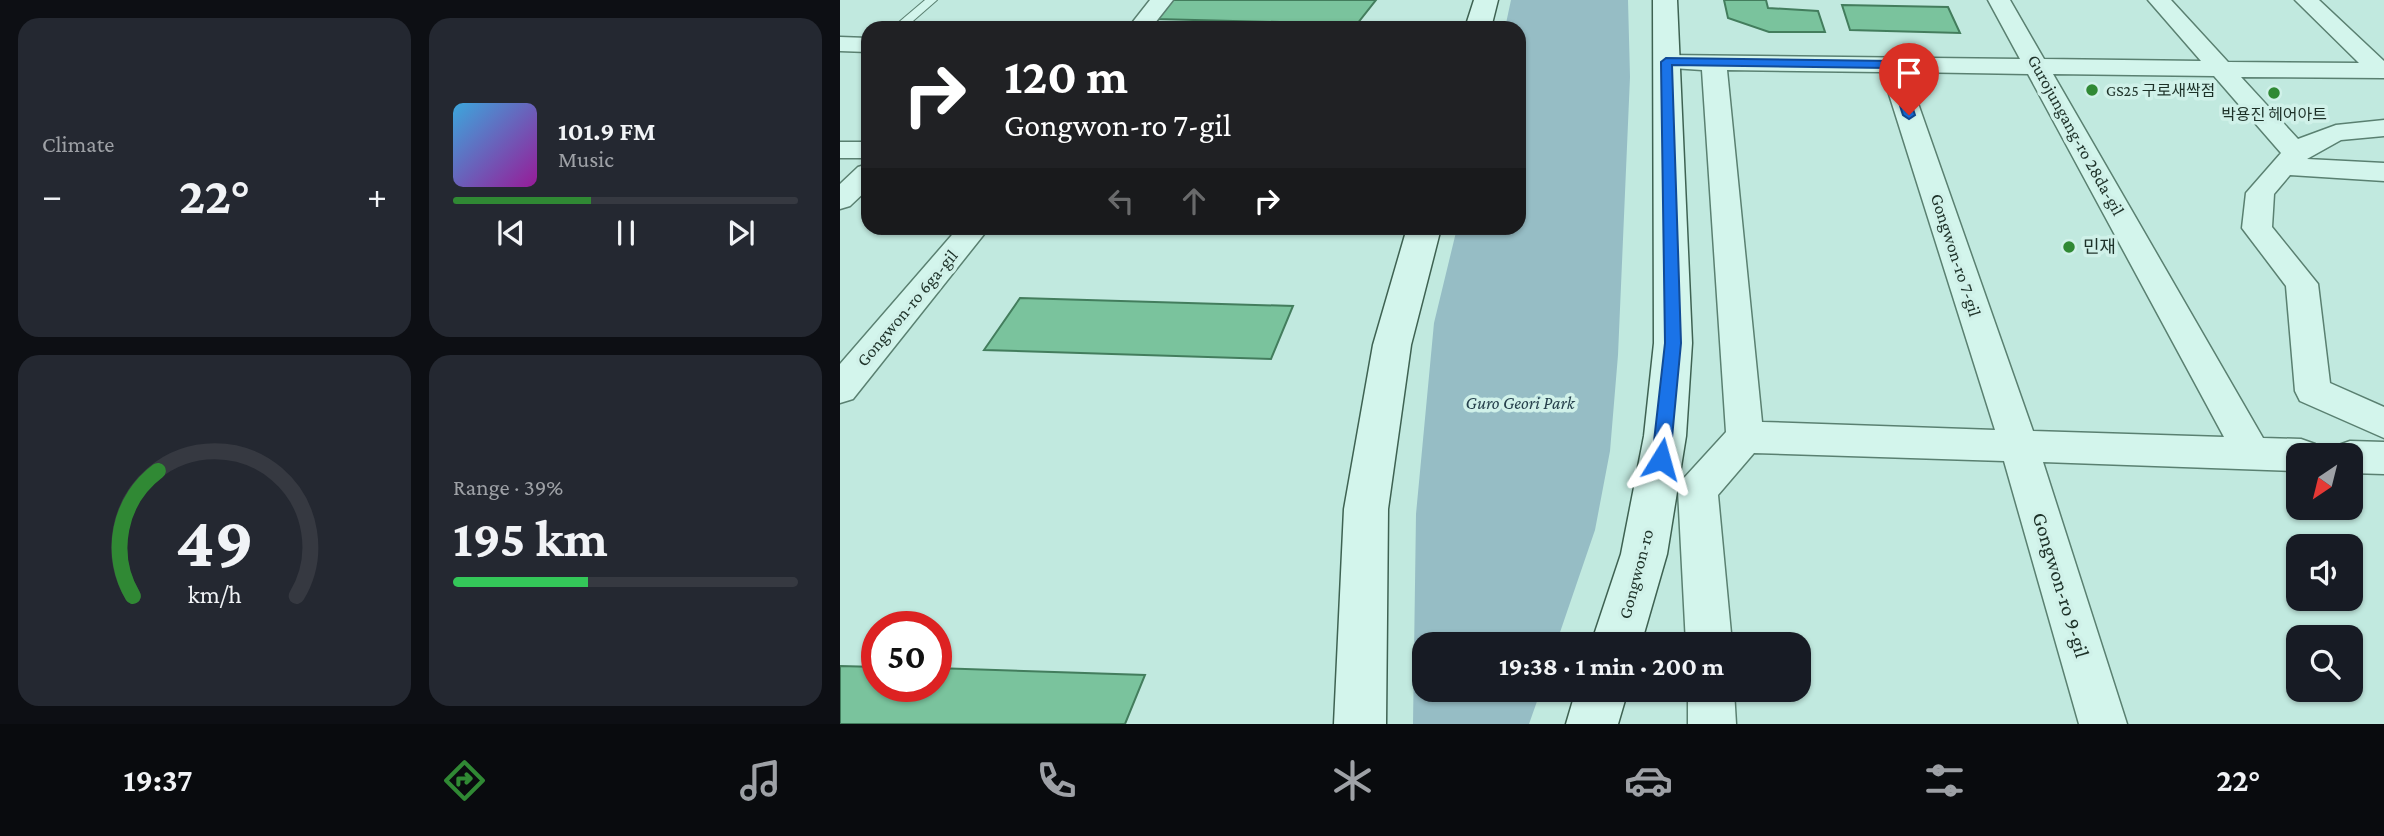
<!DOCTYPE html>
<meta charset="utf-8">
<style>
:root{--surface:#171b24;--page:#242831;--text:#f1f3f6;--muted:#9ea1a6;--line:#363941;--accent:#308934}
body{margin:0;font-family:"Crimson Pro","Noto Sans KR",serif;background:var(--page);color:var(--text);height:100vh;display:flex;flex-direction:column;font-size:26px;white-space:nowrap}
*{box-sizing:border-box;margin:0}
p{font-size:23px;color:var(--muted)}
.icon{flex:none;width:38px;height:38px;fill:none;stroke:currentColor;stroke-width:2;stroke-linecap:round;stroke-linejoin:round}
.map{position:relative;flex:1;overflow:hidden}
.details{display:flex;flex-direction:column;gap:18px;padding:18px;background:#0d0f14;width:840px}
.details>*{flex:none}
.banner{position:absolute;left:21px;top:21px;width:665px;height:214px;border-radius:21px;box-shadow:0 2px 5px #0004;background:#202124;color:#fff;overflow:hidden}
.needle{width:46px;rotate:215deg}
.controls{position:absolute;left:1446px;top:443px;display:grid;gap:14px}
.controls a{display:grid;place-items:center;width:77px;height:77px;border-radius:14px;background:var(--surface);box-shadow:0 2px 5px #0004;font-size:35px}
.speed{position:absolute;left:21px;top:611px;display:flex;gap:14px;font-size:35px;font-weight:700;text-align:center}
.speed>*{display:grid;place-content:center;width:91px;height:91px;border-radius:50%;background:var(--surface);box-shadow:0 2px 5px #0004;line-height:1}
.speed .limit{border:10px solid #d22;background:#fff;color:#111}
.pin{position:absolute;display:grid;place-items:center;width:60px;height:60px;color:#fff;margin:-72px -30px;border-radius:50% 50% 50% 0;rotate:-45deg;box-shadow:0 0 7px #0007}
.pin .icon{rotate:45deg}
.me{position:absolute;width:77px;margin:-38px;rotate:8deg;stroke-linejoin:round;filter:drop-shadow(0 0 5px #0008)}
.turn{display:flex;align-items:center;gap:24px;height:147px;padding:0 28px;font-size:32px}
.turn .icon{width:91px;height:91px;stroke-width:2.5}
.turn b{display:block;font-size:49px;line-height:60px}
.lanes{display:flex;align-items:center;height:66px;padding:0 28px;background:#0003;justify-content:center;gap:35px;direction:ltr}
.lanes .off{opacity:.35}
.big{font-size:52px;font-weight:700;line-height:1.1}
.details .tile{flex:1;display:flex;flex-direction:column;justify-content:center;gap:10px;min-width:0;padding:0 24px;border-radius:21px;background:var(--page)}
.details .dial{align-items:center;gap:0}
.dial svg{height:182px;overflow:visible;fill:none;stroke:var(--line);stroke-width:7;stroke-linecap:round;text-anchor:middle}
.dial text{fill:var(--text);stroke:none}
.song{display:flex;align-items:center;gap:21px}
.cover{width:84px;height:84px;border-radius:10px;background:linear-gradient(135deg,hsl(200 70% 55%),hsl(300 70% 35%))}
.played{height:7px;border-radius:4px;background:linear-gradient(90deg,var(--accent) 40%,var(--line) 40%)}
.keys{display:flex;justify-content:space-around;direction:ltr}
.heat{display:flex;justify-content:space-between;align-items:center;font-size:38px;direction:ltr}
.charge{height:10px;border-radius:5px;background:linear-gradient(90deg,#34c759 39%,var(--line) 0)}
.details .tiles{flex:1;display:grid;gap:18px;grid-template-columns:repeat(2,1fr)}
.trip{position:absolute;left:572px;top:632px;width:399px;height:70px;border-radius:21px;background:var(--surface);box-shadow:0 2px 5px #0004;font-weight:700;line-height:70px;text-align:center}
.tab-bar{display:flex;height:112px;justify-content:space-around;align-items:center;background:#090b0e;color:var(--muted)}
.tab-bar .icon{width:49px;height:49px}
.tab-bar .selected{color:var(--accent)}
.tab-bar b{font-size:32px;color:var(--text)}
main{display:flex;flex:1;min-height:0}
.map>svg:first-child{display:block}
.green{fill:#96bdc5}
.building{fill:#7ac39d;stroke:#437d5d;stroke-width:2}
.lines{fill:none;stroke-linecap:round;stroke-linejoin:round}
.service-casing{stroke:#5a8071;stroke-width:2}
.minor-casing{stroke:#5a8071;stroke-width:3}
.secondary-casing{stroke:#3e6252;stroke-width:3}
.service{fill:#d3f5ec;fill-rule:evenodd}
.minor{fill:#d3f5ec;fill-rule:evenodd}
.secondary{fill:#d3f5ec;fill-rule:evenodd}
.route{fill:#1a73e8;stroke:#114b97;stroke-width:2}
.poi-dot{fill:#308934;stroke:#d0f1e9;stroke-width:2.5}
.labels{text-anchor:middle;stroke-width:7;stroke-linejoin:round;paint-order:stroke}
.far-poi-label{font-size:16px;fill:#1d3128;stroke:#d0f1e9;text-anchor:start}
.street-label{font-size:18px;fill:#1d3128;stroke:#d0f1e9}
.poi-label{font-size:18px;fill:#1d3128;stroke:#d0f1e9;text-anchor:start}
.park-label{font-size:18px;font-style:italic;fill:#26404c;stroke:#d0f1e9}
.near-street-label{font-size:21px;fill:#1d3128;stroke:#d0f1e9}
</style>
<main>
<section class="details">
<div class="tiles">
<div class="tile"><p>Climate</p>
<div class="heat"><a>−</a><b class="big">22°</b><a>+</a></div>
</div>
<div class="tile">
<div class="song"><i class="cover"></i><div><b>101.9 FM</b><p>Music</p></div></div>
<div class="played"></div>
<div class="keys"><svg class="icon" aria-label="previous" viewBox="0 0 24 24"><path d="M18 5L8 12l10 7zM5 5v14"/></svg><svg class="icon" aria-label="pause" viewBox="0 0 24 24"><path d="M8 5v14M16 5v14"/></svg><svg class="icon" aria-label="next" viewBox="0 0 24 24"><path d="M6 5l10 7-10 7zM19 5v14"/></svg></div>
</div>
<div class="tile dial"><svg viewBox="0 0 100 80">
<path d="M14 69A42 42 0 1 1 86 69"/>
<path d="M14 69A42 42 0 0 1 25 14" stroke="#308934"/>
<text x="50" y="56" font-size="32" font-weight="700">49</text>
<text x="50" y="72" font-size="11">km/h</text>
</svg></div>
<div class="tile"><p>Range · 39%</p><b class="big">195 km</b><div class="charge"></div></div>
</div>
</section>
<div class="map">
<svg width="1544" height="724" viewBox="0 0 1544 724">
<rect width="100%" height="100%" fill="#c1e9df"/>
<!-- green -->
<path class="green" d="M671 0H788L790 77 778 355 770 451 755 530 716 644H584V690H701L689 724H573L576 514 594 323 617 228H679V28H665Z"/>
<!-- building -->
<path class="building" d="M331 0H536L517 24 316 19Z
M884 0H926L928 8 978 11 985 32H929L888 18Z
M1002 5 1108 7 1120 33 1010 30Z
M180 298 453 306 431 359 144 350Z
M0 666 37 667V686H96V668L305 675 285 724H0Z"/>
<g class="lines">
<defs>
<path id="service" d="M85 0H97L65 28H52Z"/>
<path id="minor" d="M310 0H333L311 28H288Z
M1148 0H1170L1204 59 1361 61 1308 0H1331L1388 62 1519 63 1455 0H1479L1544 61V78L1401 77 1458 139 1496 125 1544 120V136L1501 140 1467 159 1544 163V181L1450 175 1434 194 1432 227 1478 284 1490 383 1544 407V438L1460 401 1455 391 1446 286 1402 228 1406 193 1441 153 1374 76 1213 74 1423 438 1461 439 1475 444 1480 455H1458V471L1203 462 1287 724H1239L1164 461 914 453 878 495 892 644H846L838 490 844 478 886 432 862 70 817 67 814 62 817 57 826 55 1180 59ZM887 70 1042 72 1155 430 922 422ZM1067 72 1188 74 1384 437 1193 431Z
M0 37 28 38V52L0 51Z
M0 142H28V158H0Z
M28 164V189L10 206 0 209V184L18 167Z
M118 228H149L13 399 0 403V364Z
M1510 441 1544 442V474L1510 473V455H1492L1496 446Z
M848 690H894L896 724H848Z"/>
<path id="secondary" d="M634 0H658L651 28H625Z
M813 0H837L852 343 846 436 827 554 801 644H751L781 554 804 436 814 343Z
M567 228H601L571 345 548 509 546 724H494L504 509 533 345Z
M736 690H788L778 724H726Z"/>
</defs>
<!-- service casing -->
<use href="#service" class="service-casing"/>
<!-- minor casing -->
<use href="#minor" class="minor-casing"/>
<!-- secondary casing -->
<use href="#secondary" class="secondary-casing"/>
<!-- service -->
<use href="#service" class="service"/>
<!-- minor -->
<use href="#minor" class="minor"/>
<!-- secondary -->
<use href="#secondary" class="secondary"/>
</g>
<!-- route -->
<path class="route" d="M826 58 1052 61 1058 64 1075 115 1069 119 1063 115 1048 68 832 65 841 343 830 459 821 467 812 459 825 343 821 62Z"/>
<!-- markers -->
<g class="poi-dot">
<circle cx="1252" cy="90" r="7"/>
<circle cx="1434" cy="93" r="7"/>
<circle cx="1229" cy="247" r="7"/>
</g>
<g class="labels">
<!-- far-poi labels -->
<g class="far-poi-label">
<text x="1266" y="96">GS25 구로새싹점</text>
<text x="1434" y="120" text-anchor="middle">박용진 헤어아트</text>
</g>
<!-- street labels -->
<g class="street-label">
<text transform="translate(1236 135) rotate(61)" y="6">Gurojungang-ro 28da-gil</text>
<text transform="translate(1116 255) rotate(72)" y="6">Gongwon-ro 7-gil</text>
<text transform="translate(67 308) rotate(-50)" y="6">Gongwon-ro 6ga-gil</text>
<text transform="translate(796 574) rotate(-75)" y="6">Gongwon-ro</text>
</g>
<!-- poi labels -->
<g class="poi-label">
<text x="1243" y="253">민재</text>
</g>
<!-- park labels -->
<g class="park-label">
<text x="680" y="409">Guro Geori Park</text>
</g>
<!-- near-street labels -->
<g class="near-street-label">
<text transform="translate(1221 585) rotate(73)" y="7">Gongwon-ro 9-gil</text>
</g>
</g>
</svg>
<div class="controls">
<a><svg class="needle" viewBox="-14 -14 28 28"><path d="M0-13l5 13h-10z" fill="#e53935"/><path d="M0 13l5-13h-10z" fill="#9ea1a6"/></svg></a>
<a><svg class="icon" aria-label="sound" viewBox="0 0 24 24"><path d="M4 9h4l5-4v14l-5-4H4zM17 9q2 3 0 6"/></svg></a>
<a><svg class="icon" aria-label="search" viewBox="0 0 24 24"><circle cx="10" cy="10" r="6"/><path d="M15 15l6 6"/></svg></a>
</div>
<div class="speed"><div class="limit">50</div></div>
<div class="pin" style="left:1069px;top:115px;background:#d93025"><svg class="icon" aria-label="arrive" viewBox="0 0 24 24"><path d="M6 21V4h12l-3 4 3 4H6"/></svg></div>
<svg class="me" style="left:821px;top:459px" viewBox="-20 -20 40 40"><path d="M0-17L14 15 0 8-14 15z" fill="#1a73e8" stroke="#fff" stroke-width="4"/></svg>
<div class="trip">19:38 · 1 min · 200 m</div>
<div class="banner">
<div class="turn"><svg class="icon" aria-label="right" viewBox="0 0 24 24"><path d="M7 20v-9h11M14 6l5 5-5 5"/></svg><div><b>120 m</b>Gongwon-ro 7-gil</div></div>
<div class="lanes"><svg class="icon off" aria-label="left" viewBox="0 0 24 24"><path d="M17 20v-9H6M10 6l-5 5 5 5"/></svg><svg class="icon off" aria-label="ahead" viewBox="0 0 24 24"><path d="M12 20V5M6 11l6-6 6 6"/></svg><svg class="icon" aria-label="right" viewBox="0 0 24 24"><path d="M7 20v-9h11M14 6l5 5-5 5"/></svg></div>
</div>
</div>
</main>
<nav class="tab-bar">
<b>19:37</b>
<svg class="icon selected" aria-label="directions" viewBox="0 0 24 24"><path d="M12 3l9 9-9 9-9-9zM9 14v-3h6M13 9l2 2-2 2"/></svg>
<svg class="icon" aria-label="music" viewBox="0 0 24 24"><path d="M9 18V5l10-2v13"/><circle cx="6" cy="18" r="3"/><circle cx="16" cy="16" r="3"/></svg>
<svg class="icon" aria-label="phone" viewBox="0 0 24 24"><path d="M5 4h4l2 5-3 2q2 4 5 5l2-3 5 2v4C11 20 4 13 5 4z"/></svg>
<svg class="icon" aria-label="climate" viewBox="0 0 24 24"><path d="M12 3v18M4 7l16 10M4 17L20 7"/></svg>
<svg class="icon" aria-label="car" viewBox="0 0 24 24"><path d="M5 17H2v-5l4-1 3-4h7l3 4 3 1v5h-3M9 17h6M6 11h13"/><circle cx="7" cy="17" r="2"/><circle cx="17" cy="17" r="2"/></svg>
<svg class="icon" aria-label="filters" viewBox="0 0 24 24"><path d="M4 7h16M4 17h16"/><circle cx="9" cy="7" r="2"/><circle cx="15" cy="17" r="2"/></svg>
<b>22°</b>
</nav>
